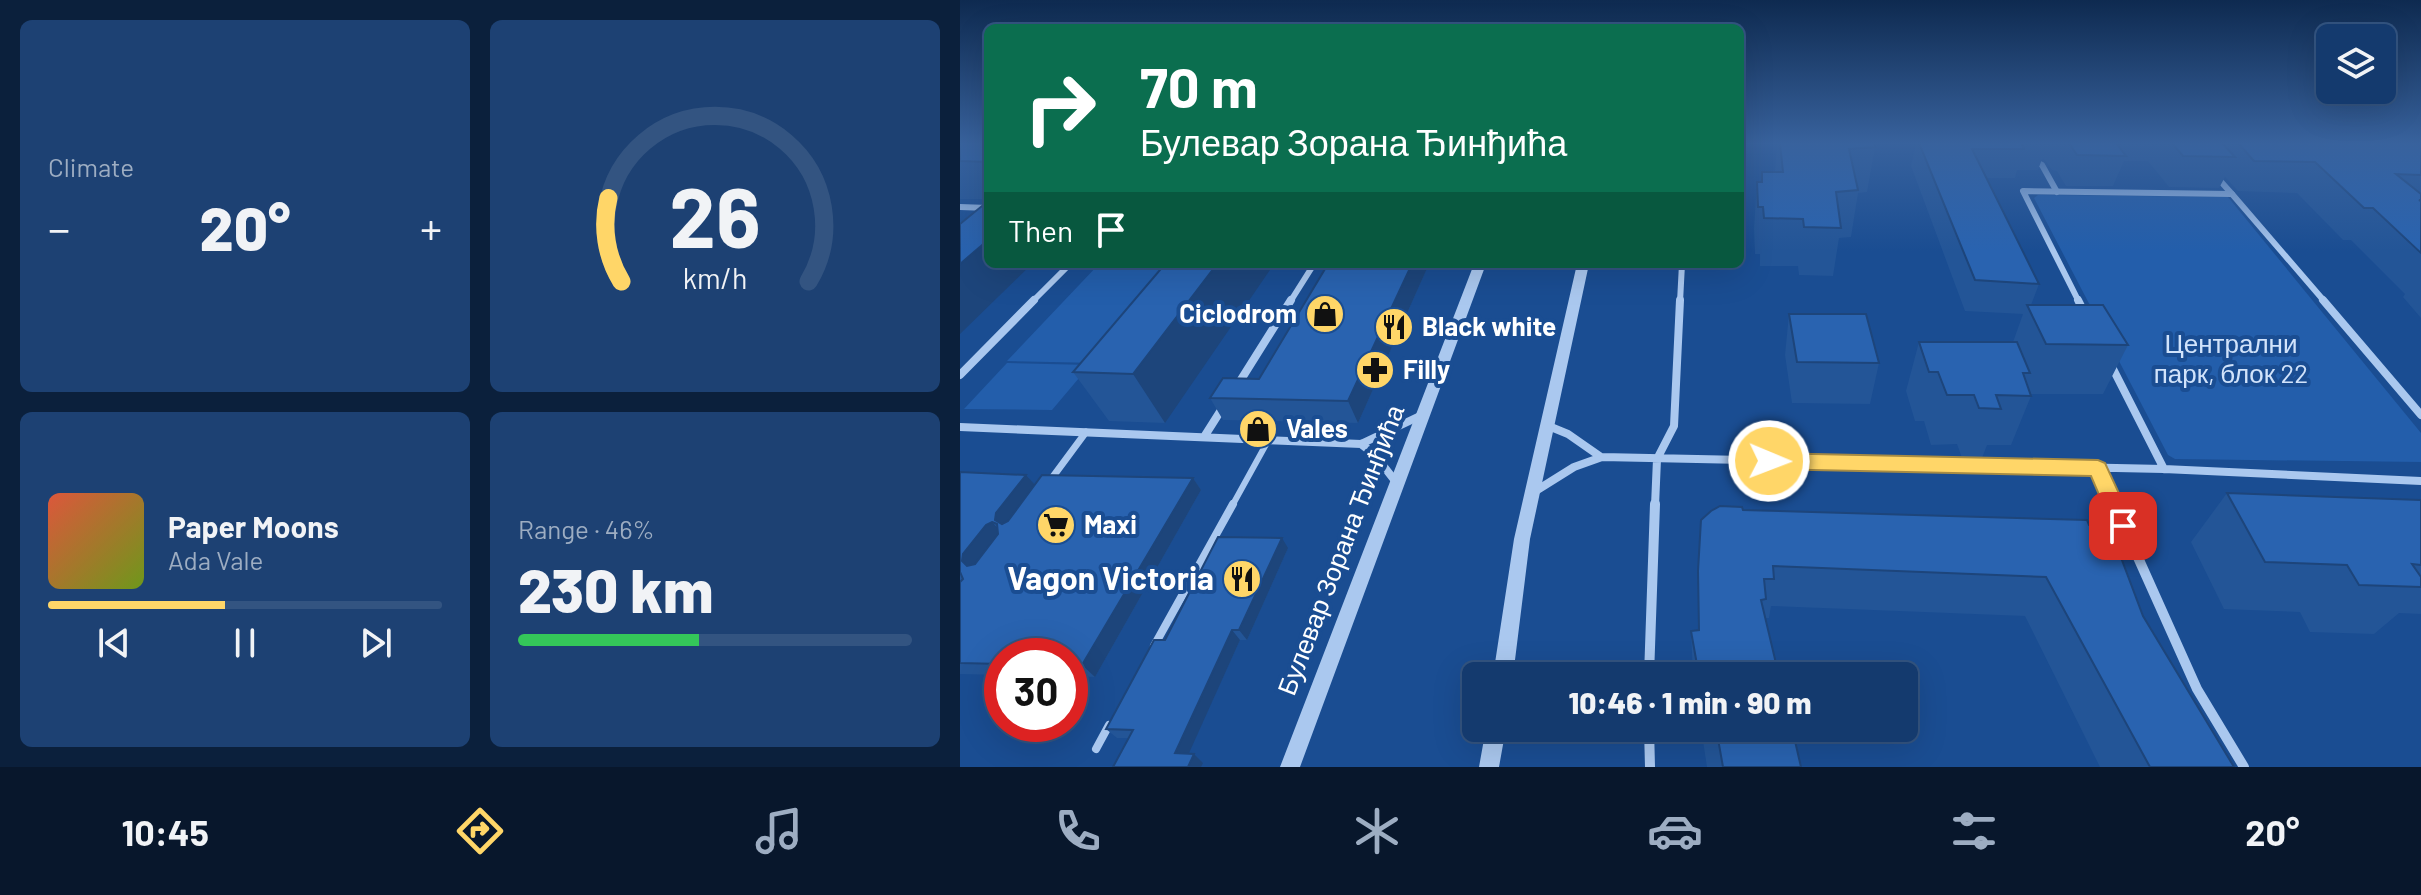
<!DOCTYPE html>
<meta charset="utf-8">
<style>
:root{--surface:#143a6e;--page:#1d4173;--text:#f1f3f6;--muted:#9dadc2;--line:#335481;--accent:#ffd668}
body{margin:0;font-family:Barlow,sans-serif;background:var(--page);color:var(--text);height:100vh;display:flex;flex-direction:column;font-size:30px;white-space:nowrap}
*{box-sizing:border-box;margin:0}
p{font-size:26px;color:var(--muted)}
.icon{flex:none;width:44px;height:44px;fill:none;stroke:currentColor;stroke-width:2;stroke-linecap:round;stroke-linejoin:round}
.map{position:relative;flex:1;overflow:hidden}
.details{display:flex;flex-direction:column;gap:20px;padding:20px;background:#0b203c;width:960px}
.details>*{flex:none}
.top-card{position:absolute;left:24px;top:24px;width:760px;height:244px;border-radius:12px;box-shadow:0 8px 32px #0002,0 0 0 2px var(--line);background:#0b6e4f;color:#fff;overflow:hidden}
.tools{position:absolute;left:1356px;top:24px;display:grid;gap:16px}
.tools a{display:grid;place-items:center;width:80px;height:80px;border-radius:12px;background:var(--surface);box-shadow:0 8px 32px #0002,0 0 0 2px var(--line);font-size:40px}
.speed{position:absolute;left:24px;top:638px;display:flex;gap:16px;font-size:40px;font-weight:700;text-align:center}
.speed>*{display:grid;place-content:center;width:104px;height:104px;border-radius:50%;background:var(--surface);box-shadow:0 8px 32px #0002,0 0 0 2px var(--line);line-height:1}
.speed .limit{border:12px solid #d22;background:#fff;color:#111}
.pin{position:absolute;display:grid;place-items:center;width:68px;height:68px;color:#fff;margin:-34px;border-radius:16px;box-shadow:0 4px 12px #0006}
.me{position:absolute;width:88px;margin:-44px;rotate:91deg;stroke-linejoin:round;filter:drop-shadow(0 0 6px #0008)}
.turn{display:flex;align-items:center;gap:28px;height:168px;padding:0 24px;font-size:36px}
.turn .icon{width:104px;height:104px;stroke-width:2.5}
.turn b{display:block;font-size:56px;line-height:68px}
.then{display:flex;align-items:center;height:76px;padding:0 24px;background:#0003;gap:16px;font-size:30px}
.big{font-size:60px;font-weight:800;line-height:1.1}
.details .widget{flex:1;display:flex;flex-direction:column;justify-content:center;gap:12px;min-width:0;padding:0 28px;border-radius:12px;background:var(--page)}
.details .dial{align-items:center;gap:0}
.dial svg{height:208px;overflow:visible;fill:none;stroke:var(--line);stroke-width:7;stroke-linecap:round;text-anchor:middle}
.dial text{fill:var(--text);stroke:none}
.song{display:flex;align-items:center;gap:24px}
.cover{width:96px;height:96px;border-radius:12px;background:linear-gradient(135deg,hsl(10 70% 55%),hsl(80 70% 35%))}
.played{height:8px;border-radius:4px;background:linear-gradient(90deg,var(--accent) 45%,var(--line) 45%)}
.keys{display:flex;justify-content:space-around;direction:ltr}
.heat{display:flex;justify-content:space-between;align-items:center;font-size:44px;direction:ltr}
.charge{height:12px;border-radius:6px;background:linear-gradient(90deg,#34c759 46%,var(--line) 0)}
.details .tiles{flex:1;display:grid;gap:20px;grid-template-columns:repeat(2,1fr)}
.trip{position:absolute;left:502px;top:662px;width:456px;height:80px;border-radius:12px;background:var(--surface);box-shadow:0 8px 32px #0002,0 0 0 2px var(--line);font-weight:800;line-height:80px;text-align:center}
.tab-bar{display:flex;height:128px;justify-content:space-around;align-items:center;background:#08172c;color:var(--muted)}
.tab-bar .icon{width:56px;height:56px}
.tab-bar .active{color:var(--accent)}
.tab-bar b{font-size:36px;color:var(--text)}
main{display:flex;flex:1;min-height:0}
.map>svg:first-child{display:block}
.green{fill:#235eab}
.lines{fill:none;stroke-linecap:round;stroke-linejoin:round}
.service-far1{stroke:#aac8ef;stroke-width:6}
.service{stroke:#aac8ef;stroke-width:8}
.pedestrian-far1{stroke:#aac8ef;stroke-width:6}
.pedestrian{stroke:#aac8ef;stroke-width:7}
.minor-far2{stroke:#aac8ef;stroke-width:6}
.minor-far1{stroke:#aac8ef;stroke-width:8}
.minor{stroke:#aac8ef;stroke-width:10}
.tertiary{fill:#aac8ef;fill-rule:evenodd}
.wall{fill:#235597}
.shaded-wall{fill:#1d457b}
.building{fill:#2963b0;stroke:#1d457b;stroke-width:2;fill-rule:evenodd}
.route{fill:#ffd668;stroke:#a68b44;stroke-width:2}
.labels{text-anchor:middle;stroke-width:8;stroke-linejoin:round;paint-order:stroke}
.poi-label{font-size:26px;font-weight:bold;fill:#fff;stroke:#1a4d92;text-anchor:start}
.park-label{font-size:26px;fill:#d1e3fb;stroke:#1a4d92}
.street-label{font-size:26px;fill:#fff;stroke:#1a4d92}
.near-poi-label{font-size:32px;font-weight:bold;fill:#fff;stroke:#1a4d92;text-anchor:end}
</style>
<main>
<section class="details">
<div class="tiles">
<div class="widget"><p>Climate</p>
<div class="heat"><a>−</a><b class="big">20°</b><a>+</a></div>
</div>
<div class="widget dial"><svg viewBox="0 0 100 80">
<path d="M14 69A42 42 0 1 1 86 69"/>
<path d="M14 69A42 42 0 0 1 9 37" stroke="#ffd668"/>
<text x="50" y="56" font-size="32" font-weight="700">26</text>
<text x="50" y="72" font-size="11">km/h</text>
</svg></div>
<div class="widget">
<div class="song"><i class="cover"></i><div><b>Paper Moons</b><p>Ada Vale</p></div></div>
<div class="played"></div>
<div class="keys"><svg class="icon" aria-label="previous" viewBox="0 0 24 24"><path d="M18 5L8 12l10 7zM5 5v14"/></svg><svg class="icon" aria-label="pause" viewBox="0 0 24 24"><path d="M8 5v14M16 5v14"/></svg><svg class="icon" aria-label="next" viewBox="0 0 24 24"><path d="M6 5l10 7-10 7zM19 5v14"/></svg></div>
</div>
<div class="widget"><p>Range · 46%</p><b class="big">230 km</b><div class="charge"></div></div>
</div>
</section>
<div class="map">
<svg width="1461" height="767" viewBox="0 0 1461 767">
<rect width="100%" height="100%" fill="#1a4d92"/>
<!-- green -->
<path class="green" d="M1078 195 1268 197 1461 433V462L1215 459 1208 455 1074 198Z
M139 264H220L138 363 47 361Z
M47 363 130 365 92 410 4 409Z"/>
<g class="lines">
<!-- service-far1 -->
<path class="service-far1" d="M272 506 309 439"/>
<!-- service -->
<path class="service" d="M194 646 273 504
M136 749 149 725"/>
<!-- pedestrian-far1 -->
<path class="pedestrian-far1" d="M1072 160 1082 165 1097 192
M1255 175 1272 194"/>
<!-- pedestrian -->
<path class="pedestrian" d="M89 482 126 432"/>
<!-- minor-far2 -->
<path class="minor-far2" d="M0 207 28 208
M72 302 110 264
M330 302 354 264
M720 302 722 264
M1119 302 1063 191 1272 194 1365 302"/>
<!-- minor-far1 -->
<path class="minor-far1" d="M1118 300 1124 312
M1363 300 1461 415
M1150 363 1204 469
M0 375 74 300
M277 386 331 300
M586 425 608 434 641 457
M0 427 401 444 462 415
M244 437 263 407
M401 444 414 454 436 482
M1138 468 1155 506
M574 492 614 467 642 457 1204 469 1461 481
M695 506 697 459 714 426 720 300"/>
<!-- minor -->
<path class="minor" d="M1154 504 1237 689 1284 767
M689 676 695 504
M689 728 690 767"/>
<!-- tertiary -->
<path class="tertiary" d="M514 264H526L340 767H320Z
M617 264H629L570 539 553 676H533L554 539Z
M526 728H546L539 767H519Z"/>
</g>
<!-- wall -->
<path class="wall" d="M0 143H28V199H0Z
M817 143H914L915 147 907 192 898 193 891 237 879 238 873 276 839 275 838 266H800V254H795L794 228 797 182H801L802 172H815Z
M956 143H1461V318L1443 297 1445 294 1391 240H1383L1337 193 1278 191 1265 177 1259 188 1209 187 1188 161H1164L1153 186H1106L1097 171 1092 170 1085 160 1082 159 1078 170H1057L1055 178H1027L1079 284 1071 305 1168 345 1143 394H1071V396L1051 445H1027L1022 458H1002L997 444 971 445 964 421H955L946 391 959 342H1053L1063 314 1005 311 951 166Z
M205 264V423L149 421 113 372Z
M368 264H469L398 423 263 420 250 398 299 379Z
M829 314 919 363 910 404 832 403 825 355Z
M0 472 66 475 75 485 233 478 241 490 135 677 110 676V656H42V675L0 674Z
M1267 493 1461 500V614L1439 613 1414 634 1350 632 1340 612 1264 609 1231 542Z
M783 510 1129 525 1274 767H1140L1065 616 811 606 809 618H805L819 676H733L731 631 738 630V571Z
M328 548 287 640H280L228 754 243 763 168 738H157L146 729 205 640Z
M741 728H832L841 767H747Z"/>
<!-- shaded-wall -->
<path class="shaded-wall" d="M28 240V264H72L0 334V264Z
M257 264H314L205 423 173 374Z
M452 264H469L398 423 388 401Z
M66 475 77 487 47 533 35 520 36 513Z
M233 478 241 490 135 677 122 665Z
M32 522 44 535 15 573 2 561 3 554 26 525Z
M322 538 328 548 287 640 279 630Z
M272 630 280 640 225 762 215 753Z
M234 754 243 763 241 767H228Z"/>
<!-- building -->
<path class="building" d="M0 143H28V162L0 161Z
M820 143H914L915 147 889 149 898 190 876 192 881 228 844 227 843 219 804 218 803 207H798L797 182H802V172H823Z
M959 143H1061L1064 149H1012L1079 284 1015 280Z
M1109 143H1156L1166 156 1117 155Z
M1212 143H1262L1275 157 1223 156Z
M1278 143H1461V175L1436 174 1461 194V200H1459L1461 201V253L1413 208H1404L1355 162 1294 161Z
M28 201V240L0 264V224Z
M205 264H257L173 374 113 372Z
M368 264H452L388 401 250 398 263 378 299 379Z
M1067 305H1143L1168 345 1086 344Z
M829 314H906L919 363 837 362Z
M959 342H1057L1070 373H1063L1071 396 1036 395 1041 409 1019 408 1014 395H987L978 372H969Z
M0 472 66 475 36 513 35 520 42 524 48 521 82 475 233 478 122 665H110V656H42V664L0 663V582L3 579 0 572ZM32 522 37 524 38 534 15 564 7 566 2 561 3 554 26 525Z
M1267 493 1461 500V565L1452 564 1461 577V587L1399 585 1387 565 1305 562Z
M760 506 782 507 783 510 1127 520 1129 525 1154 539 1183 616 1274 767H1190L1086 577 813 566 814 579H804L806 599 801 600 819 676H739L731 631 739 630 738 571 741 520 751 511Z
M258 537 322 538 279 630H272L215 753 234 754 228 767H153L173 730 146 729 194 640H205Z
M748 728H832L841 767H763L757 733 749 734Z"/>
<!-- sky -->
<linearGradient id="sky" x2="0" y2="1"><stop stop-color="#0e2a50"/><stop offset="0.57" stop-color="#38629d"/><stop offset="1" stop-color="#38629d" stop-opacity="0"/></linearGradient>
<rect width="1461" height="251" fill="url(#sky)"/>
<!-- route -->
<path class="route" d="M809 453 1138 460 1145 463 1174 526 1171 532 1163 535 1155 532 1131 476 809 469 802 466 799 461 802 456Z"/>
<!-- icons -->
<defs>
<symbol id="shop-disc" viewBox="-11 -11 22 22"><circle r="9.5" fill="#ffd668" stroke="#1a4d92"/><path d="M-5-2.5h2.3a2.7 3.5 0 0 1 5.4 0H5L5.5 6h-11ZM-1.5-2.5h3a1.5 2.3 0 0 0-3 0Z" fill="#111"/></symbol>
<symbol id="restaurant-disc" viewBox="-11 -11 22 22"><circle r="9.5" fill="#ffd668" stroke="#1a4d92"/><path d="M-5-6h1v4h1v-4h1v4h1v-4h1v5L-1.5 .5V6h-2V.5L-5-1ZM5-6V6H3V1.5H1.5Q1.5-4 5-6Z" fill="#111"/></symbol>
<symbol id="pharmacy-disc" viewBox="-11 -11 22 22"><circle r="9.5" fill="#ffd668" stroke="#1a4d92"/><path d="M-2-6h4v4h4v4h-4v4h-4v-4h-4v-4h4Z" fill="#111"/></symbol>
<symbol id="supermarket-disc" viewBox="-11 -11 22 22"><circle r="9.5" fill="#ffd668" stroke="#1a4d92"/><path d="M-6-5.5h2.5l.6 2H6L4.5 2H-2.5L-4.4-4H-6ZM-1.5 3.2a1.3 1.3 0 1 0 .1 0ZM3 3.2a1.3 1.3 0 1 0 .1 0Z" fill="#111"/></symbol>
</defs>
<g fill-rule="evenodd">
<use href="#shop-disc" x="343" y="292" width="44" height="44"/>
<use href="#restaurant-disc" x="412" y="305" width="44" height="44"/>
<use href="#pharmacy-disc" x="393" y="348" width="44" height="44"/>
<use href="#shop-disc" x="276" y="407" width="44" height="44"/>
<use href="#supermarket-disc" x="74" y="503" width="44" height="44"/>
<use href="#restaurant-disc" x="260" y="557" width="44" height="44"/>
</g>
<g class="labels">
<!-- poi labels -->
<g class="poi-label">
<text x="337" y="323" text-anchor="end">Ciclodrom</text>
<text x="462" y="336">Black white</text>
<text x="443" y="379">Filly</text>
<text x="326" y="438">Vales</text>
<text x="124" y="534">Maxi</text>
</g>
<!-- park labels -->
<g class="park-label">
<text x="1271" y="353">Централни<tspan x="1271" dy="30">парк, блок 22</tspan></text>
</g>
<!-- street labels -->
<g class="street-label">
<text transform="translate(381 550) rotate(-69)" y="9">Булевар Зорана Ђинђића</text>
</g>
<!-- near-poi labels -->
<g class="near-poi-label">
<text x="254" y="590">Vagon Victoria</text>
</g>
</g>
</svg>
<div class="tools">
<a><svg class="icon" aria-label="layers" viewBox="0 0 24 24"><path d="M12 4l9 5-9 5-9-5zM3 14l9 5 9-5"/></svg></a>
</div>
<div class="speed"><div class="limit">30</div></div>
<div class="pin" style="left:1163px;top:526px;background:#d93025"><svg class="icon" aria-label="arrive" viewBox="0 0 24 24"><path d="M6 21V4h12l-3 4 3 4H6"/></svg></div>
<svg class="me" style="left:809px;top:461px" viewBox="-20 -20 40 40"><circle r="17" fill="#ffd668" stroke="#fff" stroke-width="3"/><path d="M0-11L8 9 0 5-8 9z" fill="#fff"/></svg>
<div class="trip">10:46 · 1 min · 90 m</div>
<div class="top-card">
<div class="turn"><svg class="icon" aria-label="right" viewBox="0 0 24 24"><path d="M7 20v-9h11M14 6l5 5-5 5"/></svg><div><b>70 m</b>Булевар Зорана Ђинђића</div></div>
<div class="then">Then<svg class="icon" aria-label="arrive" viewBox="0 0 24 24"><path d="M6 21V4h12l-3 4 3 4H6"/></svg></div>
</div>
</div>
</main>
<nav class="tab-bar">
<b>10:45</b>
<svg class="icon active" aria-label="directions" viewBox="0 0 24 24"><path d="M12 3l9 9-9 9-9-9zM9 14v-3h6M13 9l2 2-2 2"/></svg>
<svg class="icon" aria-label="music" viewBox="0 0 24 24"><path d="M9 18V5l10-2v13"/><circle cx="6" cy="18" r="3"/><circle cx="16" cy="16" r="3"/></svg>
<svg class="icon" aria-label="phone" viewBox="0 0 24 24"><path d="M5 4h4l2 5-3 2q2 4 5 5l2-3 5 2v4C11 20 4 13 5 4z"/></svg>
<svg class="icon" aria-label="climate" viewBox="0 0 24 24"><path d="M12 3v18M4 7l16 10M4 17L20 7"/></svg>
<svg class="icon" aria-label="car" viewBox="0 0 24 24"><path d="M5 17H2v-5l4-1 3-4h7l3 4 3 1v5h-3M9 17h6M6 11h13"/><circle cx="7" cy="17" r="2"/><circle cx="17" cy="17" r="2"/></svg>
<svg class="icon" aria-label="filters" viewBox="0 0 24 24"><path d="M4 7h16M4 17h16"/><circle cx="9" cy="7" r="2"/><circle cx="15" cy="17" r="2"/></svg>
<b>20°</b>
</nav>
